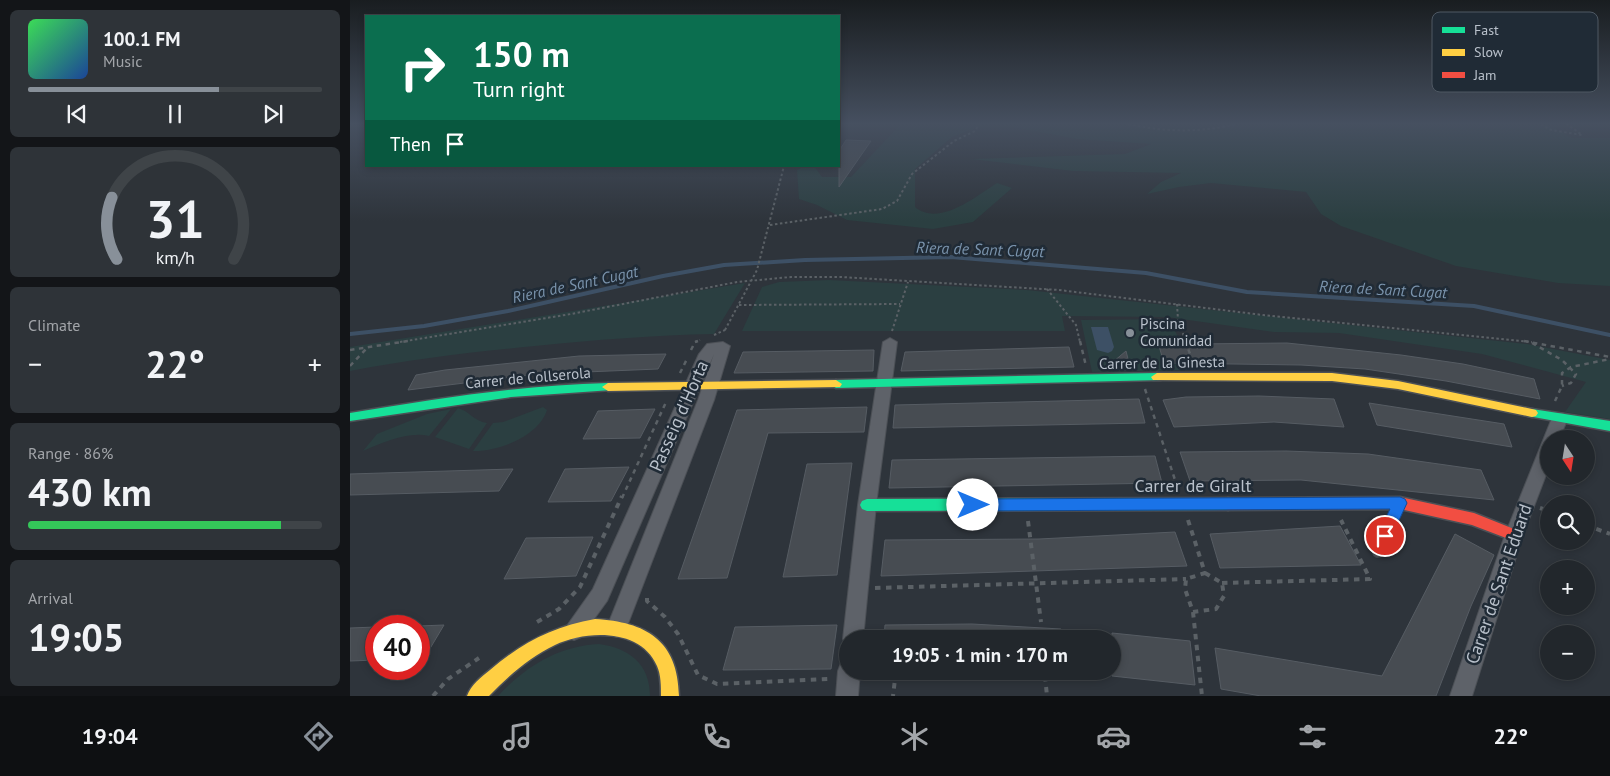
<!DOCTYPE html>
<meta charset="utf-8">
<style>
:root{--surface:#22272c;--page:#2e3338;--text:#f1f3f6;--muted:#a2a5a9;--line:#3f4448;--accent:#889099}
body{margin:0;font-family:"PT Sans",sans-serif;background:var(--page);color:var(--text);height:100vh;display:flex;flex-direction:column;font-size:19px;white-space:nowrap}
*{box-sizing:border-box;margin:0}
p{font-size:16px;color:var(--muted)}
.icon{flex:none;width:28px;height:28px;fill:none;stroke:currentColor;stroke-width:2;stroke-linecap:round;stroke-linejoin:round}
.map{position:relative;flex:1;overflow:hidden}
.sheet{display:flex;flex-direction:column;gap:10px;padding:10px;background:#131518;width:350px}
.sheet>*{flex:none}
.guide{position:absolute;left:15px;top:15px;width:475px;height:152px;border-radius:0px;box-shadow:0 2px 8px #0003,0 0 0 1px var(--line);background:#0b6e4f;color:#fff;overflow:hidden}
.needle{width:32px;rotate:168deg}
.tools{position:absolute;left:1190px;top:430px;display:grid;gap:10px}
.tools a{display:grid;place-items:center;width:55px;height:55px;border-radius:50%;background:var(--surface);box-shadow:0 2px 8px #0003,0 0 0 1px var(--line);font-size:25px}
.speed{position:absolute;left:15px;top:615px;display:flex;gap:10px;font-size:25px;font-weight:700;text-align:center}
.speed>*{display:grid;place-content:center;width:65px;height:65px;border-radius:50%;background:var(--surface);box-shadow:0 2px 8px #0003,0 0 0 1px var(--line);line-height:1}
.speed .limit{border:8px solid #d22;background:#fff;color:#111}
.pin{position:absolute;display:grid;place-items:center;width:42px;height:42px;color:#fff;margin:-21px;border:2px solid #fff;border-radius:50%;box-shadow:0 1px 5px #0007}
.me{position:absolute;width:55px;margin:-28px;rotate:90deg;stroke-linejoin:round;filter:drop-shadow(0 0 4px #0008)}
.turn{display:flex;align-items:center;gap:18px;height:105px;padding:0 25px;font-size:22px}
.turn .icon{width:65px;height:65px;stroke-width:2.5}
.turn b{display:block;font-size:35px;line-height:42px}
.then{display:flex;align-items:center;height:48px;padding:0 25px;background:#0003;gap:10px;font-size:19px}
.big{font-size:38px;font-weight:700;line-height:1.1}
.sheet .card{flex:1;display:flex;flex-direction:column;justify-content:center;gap:8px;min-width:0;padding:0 18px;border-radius:8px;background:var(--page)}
.sheet .dial{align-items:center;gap:0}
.dial svg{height:130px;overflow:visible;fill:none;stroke:var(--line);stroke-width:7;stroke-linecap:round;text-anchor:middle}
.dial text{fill:var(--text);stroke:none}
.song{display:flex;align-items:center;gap:15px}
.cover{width:60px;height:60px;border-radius:8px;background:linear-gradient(135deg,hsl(130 70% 55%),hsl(220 70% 35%))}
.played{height:5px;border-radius:2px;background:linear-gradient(90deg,var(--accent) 65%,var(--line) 65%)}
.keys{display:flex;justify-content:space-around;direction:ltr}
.heat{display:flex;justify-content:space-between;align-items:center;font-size:28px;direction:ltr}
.charge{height:8px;border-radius:4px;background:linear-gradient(90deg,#34c759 86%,var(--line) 0)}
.trip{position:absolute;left:489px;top:630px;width:282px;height:50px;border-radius:25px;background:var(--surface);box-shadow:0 2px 8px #0003,0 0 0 1px var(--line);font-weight:700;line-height:50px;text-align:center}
.menu{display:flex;height:80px;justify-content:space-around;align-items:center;background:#0e1012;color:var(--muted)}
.menu .icon{width:35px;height:35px}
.menu .active{color:var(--accent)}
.menu b{font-size:22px;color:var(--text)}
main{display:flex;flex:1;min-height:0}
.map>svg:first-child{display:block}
.green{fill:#2b3f41}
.water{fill:#3d5065}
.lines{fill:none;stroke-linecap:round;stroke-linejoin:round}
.stream{stroke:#3d5065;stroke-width:4}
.building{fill:#474c52;stroke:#565c63}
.lane-casing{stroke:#4c5056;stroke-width:12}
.street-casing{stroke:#4c5056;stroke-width:2}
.fast-casing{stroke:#4c5056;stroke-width:3}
.slow-casing{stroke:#4c5056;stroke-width:3}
.jam-casing{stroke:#4c5056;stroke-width:3}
.path-far2{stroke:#5b6166;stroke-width:2;stroke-dasharray:2.5 2.5;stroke-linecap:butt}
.path-far1{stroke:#5b6166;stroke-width:2.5;stroke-dasharray:4.5 4.5;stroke-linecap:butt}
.path{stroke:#5b6166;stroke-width:4;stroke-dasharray:5.5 5.5;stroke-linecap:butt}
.lane{stroke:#5e6269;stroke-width:10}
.street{fill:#5e6269;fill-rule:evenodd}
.fast{fill:#16e098;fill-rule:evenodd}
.slow{fill:#ffcf43;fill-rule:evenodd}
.jam{fill:#f24e42;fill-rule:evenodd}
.route{fill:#1a73e8;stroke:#114b97}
.poi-dot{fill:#889099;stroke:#202b36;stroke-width:2}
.labels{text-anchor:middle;stroke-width:5;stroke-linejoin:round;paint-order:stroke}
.poi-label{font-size:15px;fill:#b9c1cb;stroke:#202b36;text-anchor:start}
.street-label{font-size:15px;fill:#b9c1cb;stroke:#202b36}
.water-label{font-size:16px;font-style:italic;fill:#7a93ac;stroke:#202b36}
.near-street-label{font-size:18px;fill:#b9c1cb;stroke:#202b36}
.key{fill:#202b36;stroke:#4e5863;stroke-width:1}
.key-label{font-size:14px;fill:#b9c1cb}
</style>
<main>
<section class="sheet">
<div class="card">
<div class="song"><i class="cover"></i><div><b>100.1 FM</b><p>Music</p></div></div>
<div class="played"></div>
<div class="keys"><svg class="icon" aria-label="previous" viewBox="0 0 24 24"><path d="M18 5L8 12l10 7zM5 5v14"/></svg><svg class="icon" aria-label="pause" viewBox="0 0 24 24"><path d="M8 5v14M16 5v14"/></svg><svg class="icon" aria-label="next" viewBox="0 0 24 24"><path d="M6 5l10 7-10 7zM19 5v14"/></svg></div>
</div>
<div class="card dial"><svg viewBox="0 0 100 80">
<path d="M14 69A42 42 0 1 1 86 69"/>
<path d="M14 69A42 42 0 0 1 11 31" stroke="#889099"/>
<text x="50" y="56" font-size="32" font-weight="700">31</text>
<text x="50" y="72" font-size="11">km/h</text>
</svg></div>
<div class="card"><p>Climate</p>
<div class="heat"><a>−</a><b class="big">22°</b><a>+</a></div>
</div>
<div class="card"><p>Range · 86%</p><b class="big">430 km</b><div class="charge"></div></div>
<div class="card"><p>Arrival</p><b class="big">19:05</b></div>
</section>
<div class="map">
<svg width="1260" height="696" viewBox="0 0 1260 696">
<rect width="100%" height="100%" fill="#2e343b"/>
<!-- green -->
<path class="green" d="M547 124H637L602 137 565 169V207C589 227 625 197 647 183L662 188 623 222 583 229 497 220 467 205 449 199 447 170 455 166H464L472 177H501L548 127Z
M648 124H1198L1222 138H1260V286L1208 283 1106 266 991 226 971 214 956 192 861 183 829 187 797 194 811 182 831 173 723 171 621 159 775 154 801 144 727 139Z
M479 280 677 290 1177 344 1260 360V419L1215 412 1236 382 1132 354 989 333 924 332 817 317 712 316 715 331H392L412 287 429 282Z
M395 283 364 334C304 335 245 340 185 346 123 352 61 359 0 371V347Z
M820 319 842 370 742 372 731 320Z
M193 407 197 410C189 436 148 452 123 451L143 423 153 422Z
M108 408C119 411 124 421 137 423L119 449 85 437Z
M101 409 79 436C59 431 32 443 13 451L27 434 77 414Z
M249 644C279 648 300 664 300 696H148C175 667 208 646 249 644Z"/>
<!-- water -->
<path class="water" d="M741 327H758L764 347 762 351 758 353 747 350Z"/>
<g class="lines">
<!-- stream -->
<path class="stream" d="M0 334 74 326 158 311 313 276 374 265 455 260 601 257 796 273 897 292 1124 306 1260 335"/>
</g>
<!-- building -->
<path class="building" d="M496 140 521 141 489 187V151Z
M937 343 1051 355 1113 364 1184 379 1190 399 1096 381 1015 369 951 365 814 363 809 346 846 347 844 344Z
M719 347 724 367 551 371 555 352Z
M524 350 523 371 384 373 393 352Z
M776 351 780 367H757Z
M316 354 308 369 187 374 58 390 66 375 95 370 229 356Z
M909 396 984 399 994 427 924 422 824 427 813 400 836 397Z
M789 399 795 423 543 428 545 405Z
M1019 403 1154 424 1162 447 1027 425Z
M517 407 514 432 418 433 377 578 328 579 387 410Z
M305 409 290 438 233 439 248 411Z
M936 451 1018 454 1131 470 1144 500 951 480 840 481 830 452Z
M805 456 812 483 539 488 542 460Z
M502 463 487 575 433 577 457 464Z
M279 467 261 501 198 502 215 469Z
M163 469 149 491 0 495V474Z
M990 526 1011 565 870 568 860 534Z
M825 532 837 566 531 576 535 540 689 539Z
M1105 534 1144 555 1121 606 1086 696H911L871 689 865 648 1032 676Z
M243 537 226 576 154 579 176 538Z
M622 624 711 629V639H534L535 625Z
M94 625 69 667V626Z
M487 625 481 669 373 670 385 627Z
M26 627V660L0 661V628Z
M762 633 840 641 845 685 762 676Z"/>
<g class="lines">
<defs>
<path id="lane" d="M1028 552 1049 505"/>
<path id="street" d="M540 338 547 342 526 505 513 639H498V647L493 639 508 505 533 342Z
M373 342 380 346 364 400 274 634 267 637 260 634 257 627 348 400 364 354 257 601 231 637 224 640 217 637 214 630 243 589 349 354 357 344Z
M1210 413 1215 414 1218 418 1209 439H1199V467L1173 535 1122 696H1100L1155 535 1202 418 1205 414Z
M498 661V671H510L508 696H486L488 671 491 663Z"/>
<path id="fast" d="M807 373 813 377 811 380 486 388 480 384 486 380Z
M258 383 264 387 262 390 161 397 0 421V413C86 399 171 385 258 383Z
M1182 409 1260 421V431L1178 416 1176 413 1178 410Z
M878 498 883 500 885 504 883 508 878 510 517 511 512 509 510 505 512 501 517 499Z"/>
<path id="slow" d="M807 373H982L1048 381 1182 409 1186 410 1188 413 1186 416 1182 417 1048 389 982 381 803 380 801 377Z
M486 380 492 384 490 387 258 391 252 387 258 383Z
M245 619C296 622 328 640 329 696H311C311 686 311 675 307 666 291 628 236 630 205 645 180 657 158 676 139 696H117C121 685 131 677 140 670 171 643 204 626 245 619Z"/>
<path id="jam" d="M1050 497 1124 513 1169 531 1171 535 1169 539 1164 541 1122 525 1050 509 878 510 873 508 871 504 873 500 878 498Z"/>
</defs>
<!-- lane casing -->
<use href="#lane" class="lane-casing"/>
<!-- street casing -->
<use href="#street" class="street-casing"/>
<!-- fast casing -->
<use href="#fast" class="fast-casing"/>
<!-- slow casing -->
<use href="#slow" class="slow-casing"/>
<!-- jam casing -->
<use href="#jam" class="jam-casing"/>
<!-- path-far2 -->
<path class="path-far2" d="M778 124C814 132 850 133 886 124
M1191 124 1201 130 1232 135 1217 124
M420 225 532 209 547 201 562 174 604 141 625 131 629 124
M697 289 726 325 730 342
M827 304 828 320 836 342
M389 305 550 304
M375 330 407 270 434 166
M542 331 558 282
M364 335 375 330
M50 342 221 314 387 282 441 277H491L709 290 913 315 1182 342
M345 342 350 340"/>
<!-- path-far1 -->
<path class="path-far1" d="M730 341 736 366
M835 341 844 364
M1174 341 1260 357
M1182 343 1212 360 1226 374 1221 383 1212 386
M0 350 58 341
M341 350 345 342 348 341
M0 366 18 347
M330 373 338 357
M795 389 827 486
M1205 401 1212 386V373L1221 367 1260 359
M272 498 317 400"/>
<!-- path -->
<path class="path" d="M1190 508 1199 511
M838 520 855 573
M678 521 691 622
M1236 525 1260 534
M855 573 872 583 874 596 866 609 843 612 835 589 836 579Z
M872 583 1020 579 991 520
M525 588 836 579
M297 598V601L315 617 328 634 348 675 367 684 480 679
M843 612 852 696
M187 622 209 609 230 587 272 496
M695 676 697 696
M516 679H545L543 696
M83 696 98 679 129 658"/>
<!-- lane -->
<use href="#lane" class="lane"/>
<!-- street -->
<use href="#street" class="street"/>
<!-- fast -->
<use href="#fast" class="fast"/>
<!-- slow -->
<use href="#slow" class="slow"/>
<!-- jam -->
<use href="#jam" class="jam"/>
</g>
<!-- sky -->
<linearGradient id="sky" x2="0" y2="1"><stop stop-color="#191d20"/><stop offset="0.56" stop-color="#465060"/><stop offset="1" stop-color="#465060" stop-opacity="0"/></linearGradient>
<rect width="1260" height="221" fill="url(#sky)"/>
<!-- route -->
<path class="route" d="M1050 497 1055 499 1057 503 1040 540 1035 542 1030 540 1027 536 1040 509 623 511 617 509 615 505 617 501 623 499Z"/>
<!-- markers -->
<circle class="poi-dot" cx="780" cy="333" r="5"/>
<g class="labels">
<!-- poi labels -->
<g class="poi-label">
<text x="790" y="329">Piscina<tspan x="790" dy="17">Comunidad</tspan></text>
</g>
<!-- street labels -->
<g class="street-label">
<text transform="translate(812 363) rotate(-1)" y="5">Carrer de la Ginesta</text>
<text transform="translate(178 378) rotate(-5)" y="5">Carrer de Collserola</text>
</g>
<!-- water labels -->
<g class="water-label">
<text transform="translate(630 249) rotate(2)" y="6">Riera de Sant Cugat</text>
<text transform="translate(225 284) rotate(-12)" y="6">Riera de Sant Cugat</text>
<text transform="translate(1033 289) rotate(3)" y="6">Riera de Sant Cugat</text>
</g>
<!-- near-street labels -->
<g class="near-street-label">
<text transform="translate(329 416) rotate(-66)" y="6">Passeig d'Horta</text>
<text x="843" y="492">Carrer de Giralt</text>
<text transform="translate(1149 584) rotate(-71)" y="6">Carrer de Sant Eduard</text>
</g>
</g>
<!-- legend -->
<rect x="1082" y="12" width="166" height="80" rx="8" class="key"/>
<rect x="1092" y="27" width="23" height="6" fill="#16e098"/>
<rect x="1092" y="49" width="23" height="7" fill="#ffcf43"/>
<rect x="1092" y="72" width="23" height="6" fill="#f24e42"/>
<g class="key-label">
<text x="1124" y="35">Fast</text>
<text x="1124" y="57">Slow</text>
<text x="1124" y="80">Jam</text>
</g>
</svg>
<div class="tools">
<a><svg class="needle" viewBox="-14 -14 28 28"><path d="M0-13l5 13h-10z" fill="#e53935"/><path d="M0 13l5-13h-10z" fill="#a2a5a9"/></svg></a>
<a><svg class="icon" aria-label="search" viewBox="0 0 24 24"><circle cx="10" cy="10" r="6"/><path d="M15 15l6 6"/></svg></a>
<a>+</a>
<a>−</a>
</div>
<div class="speed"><div class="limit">40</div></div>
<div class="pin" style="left:1035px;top:536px;background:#d93025"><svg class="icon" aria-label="arrive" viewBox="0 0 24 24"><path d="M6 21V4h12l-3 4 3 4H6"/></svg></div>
<svg class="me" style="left:623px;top:505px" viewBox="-20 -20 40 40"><circle r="19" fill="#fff"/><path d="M0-13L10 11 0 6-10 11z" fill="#1a73e8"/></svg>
<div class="trip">19:05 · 1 min · 170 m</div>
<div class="guide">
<div class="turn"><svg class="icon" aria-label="right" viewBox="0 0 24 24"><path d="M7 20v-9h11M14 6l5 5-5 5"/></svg><div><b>150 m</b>Turn right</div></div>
<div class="then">Then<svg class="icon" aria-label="arrive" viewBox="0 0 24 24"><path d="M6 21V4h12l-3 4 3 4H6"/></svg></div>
</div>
</div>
</main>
<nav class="menu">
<b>19:04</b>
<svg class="icon active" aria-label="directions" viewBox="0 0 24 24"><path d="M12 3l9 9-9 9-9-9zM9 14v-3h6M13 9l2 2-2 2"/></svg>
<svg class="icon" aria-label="music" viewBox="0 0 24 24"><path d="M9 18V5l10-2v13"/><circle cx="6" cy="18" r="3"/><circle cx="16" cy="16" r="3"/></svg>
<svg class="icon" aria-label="phone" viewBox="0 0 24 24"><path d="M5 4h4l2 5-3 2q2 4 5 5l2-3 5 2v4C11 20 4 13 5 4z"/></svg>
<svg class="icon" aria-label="climate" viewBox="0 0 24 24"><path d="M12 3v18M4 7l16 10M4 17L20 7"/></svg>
<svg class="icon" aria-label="car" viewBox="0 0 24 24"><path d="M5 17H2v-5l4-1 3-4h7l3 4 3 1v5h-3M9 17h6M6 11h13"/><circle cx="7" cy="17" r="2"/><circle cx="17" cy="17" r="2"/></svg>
<svg class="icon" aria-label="filters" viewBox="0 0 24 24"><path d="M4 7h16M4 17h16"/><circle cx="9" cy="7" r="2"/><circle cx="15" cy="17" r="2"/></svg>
<b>22°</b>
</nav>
